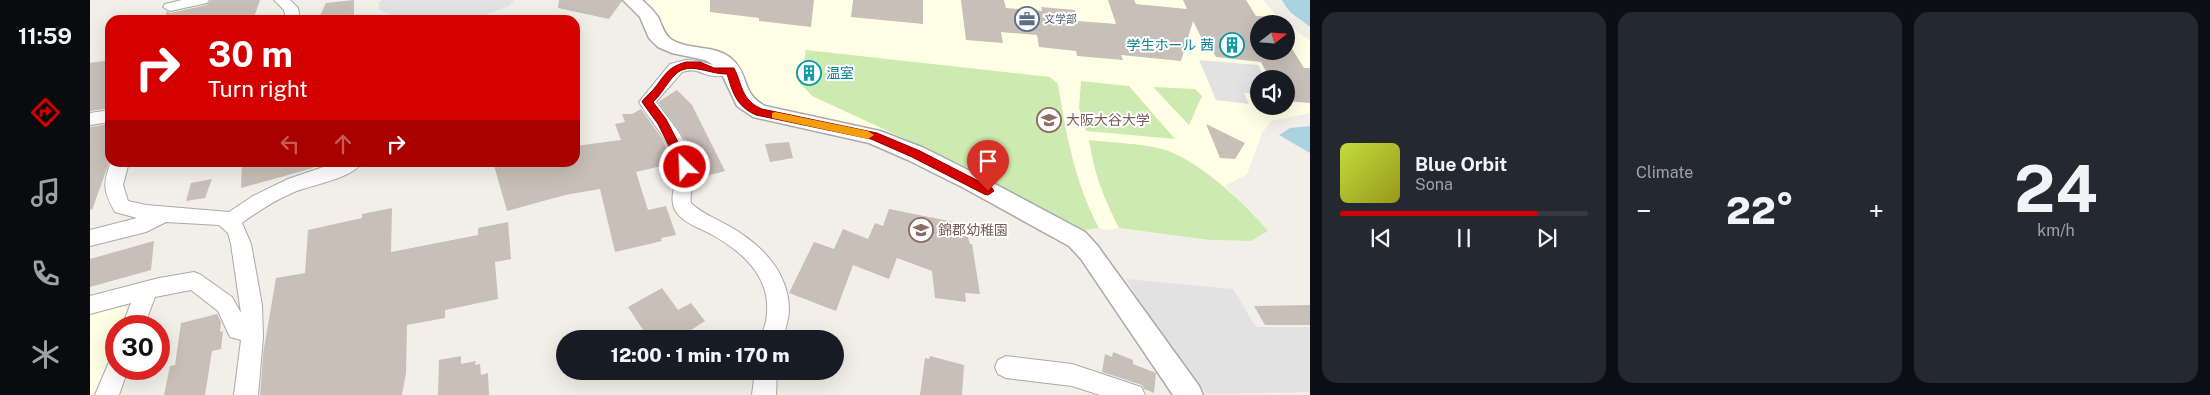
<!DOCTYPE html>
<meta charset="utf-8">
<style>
:root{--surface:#171b24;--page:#242831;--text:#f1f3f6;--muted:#9ea1a6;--line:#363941;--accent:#d40000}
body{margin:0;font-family:"Public Sans","Noto Sans JP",sans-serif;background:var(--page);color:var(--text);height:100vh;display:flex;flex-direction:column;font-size:19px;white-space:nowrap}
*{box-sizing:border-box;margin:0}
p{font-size:16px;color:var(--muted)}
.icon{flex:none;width:28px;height:28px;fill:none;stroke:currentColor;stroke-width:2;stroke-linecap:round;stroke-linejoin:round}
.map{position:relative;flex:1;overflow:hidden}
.panel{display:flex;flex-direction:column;gap:12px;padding:12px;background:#0d0f14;width:900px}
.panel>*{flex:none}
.top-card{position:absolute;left:15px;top:15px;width:475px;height:152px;border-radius:15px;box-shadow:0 5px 20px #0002;background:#d40000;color:#fff;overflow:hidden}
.needle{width:32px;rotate:73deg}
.controls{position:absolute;left:1160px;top:15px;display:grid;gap:10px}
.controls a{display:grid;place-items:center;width:45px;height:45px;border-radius:50%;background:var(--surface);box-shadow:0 5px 20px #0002;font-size:25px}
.speed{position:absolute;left:15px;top:315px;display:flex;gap:10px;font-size:25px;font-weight:700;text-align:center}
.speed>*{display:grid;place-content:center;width:65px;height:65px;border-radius:50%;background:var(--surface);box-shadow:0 5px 20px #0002;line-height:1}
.speed .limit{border:8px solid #d22;background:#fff;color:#111}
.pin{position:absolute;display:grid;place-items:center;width:42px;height:42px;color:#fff;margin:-51px -21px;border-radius:50% 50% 50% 0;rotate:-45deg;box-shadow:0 0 5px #0007}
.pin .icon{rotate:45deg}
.me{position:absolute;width:55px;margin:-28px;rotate:336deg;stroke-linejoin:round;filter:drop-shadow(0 0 4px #0008)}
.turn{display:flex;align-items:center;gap:18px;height:105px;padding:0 20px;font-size:22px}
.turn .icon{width:65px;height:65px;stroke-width:2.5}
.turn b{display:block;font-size:35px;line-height:42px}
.lanes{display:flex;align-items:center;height:48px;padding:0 20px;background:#0003;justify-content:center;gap:25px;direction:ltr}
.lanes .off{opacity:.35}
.big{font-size:38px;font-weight:800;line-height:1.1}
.panel .card{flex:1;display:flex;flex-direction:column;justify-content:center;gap:8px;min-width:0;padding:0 18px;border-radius:15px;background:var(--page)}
.panel .dial{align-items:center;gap:0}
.dial b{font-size:65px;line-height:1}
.song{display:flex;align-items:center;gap:15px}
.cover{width:60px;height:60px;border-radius:8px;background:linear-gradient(135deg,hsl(70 70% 55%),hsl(60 70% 35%))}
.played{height:5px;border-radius:2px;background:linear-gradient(90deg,var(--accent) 80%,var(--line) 80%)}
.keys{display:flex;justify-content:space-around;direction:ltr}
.heat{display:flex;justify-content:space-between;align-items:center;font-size:28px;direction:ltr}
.panel .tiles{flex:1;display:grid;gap:12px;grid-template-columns:repeat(3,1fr)}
.trip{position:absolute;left:466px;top:330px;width:288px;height:50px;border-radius:25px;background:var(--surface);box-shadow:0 5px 20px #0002;font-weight:800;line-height:50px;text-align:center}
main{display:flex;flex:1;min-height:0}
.menu{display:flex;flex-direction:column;width:90px;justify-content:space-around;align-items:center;background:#090b0e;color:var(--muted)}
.menu .icon{width:35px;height:35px}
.menu .selected{color:var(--accent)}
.menu b{font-size:22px;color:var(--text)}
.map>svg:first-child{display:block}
.education{fill:#ffffe5;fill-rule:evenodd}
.grass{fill:#cdebb0}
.parking{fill:#e2e2e2}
.water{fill:#aad3df}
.building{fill:#c7bfb8}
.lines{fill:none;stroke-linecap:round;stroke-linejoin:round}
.minor-casing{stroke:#a9a9a9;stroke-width:2}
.tertiary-casing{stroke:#a9a9a9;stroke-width:3}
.minor{fill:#fff;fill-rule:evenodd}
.tertiary{fill:#fff;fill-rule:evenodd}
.route{fill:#d40000;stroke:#8a0000}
.slow{fill:#f59e0b}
.labels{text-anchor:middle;stroke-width:4;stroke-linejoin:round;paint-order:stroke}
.far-service-label{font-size:11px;fill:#4e5e75;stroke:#fff;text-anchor:start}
.culture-label{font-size:14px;fill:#0d838f;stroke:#fff;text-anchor:end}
.education-label{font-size:14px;fill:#785e54;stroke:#fff;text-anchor:start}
</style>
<main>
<nav class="menu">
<b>11:59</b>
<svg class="icon selected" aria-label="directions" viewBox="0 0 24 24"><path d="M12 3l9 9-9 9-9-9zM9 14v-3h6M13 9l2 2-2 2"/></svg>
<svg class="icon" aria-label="music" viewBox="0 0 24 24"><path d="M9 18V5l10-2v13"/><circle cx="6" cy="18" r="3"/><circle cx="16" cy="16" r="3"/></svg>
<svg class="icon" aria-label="phone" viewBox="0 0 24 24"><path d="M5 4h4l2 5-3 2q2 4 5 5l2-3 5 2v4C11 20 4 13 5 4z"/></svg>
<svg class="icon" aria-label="climate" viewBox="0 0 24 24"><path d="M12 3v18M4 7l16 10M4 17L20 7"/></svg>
</nav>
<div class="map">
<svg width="1220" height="395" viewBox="0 0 1220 395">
<rect width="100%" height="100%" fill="#f2efe9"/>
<!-- education -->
<path class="education" d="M554 0H1173L1184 13 1220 41V113L1181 121 1172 133 1157 174 1135 186 1167 218 1178 231 1161 241 1119 240 1029 228 1016 230 1009 228 990 231 891 174 804 132 672 107 659 95 649 67 635 54 620 49 581 41 567 12ZM1169 24H1196V51H1169ZM1169 79H1196V106H1169Z
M33 303 39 315 35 326H26V349L8 395H0V312Z"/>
<!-- grass -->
<path class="grass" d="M716 50 960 77 968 84C976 134 985 183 1009 228L990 231 891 174 722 96 710 83Z
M991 81 1039 86 1085 139 996 131 989 108Z
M1063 87 1105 89 1112 96 1099 125Z
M999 140C1023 143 1049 143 1072 149 1106 158 1156 204 1178 231L1161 241 1119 240 1029 228C1013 196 1005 176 999 140Z"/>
<!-- parking -->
<path class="parking" d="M292 0H424L419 6 382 20H313L289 10V2Z
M1109 60 1168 65 1175 79H1169V94L1154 93 1159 104 1126 100Z
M1036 279 1143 289 1166 327H1220V392L1117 394 1055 311Z"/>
<!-- water -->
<path class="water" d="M1192 0H1220V27C1208 16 1201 17 1192 0Z
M1220 126V153L1189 135 1200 128Z"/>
<!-- building -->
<path class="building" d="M121 0H170L163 20H74L77 11 80 13 117 5Z
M264 0V20H228L236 3Z
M469 0H531L532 1 519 19 468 8Z
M620 0H724L721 27 669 21V18L620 12Z
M763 0H833V24L761 17Z
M871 0H914L916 8 952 11 951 7 985 10 988 21 1026 24 1018 0H1044L1046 4 1097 9 1093 0H1156L1166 16 1183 17 1187 24H1169V51H1196V39L1214 68H1220V103L1196 101V79H1180L1171 62 1126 57 1123 52 1118 51 1103 21 1091 61 1031 55 1033 60 987 56 986 51 949 47 947 35 911 32 913 43 876 40Z
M20 60V108L0 111V63Z
M587 90 602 105 635 171 612 177 598 143 568 102Z
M551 109 573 140 584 163 546 172 558 210 576 206 586 235 571 238 572 241 525 252 510 189 475 195 417 211 403 162H485V146L531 140 525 124 535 122 532 114H542Z
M20 124V160L2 210 0 209V127Z
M1116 124 1155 143 1145 159 1130 158Z
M699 142 703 158 680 162 675 144Z
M152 162H222L223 168 151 188Z
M122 179 115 198 96 201 101 183Z
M302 208 301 252 388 235V228L418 222 421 259 405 262 408 299 355 310V318L317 325 316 373 312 395H170L173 354 186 278 215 273 218 230 272 218V214Z
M799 209 874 224 880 244H882L890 294 875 293 876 302 845 298 842 271 807 258 799 279 763 265 746 311 699 293 724 242 744 249 753 229 778 239 785 223 793 226Z
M64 241 61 270 0 287V259Z
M572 288 588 310 601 303 615 321 601 330 607 339H559L538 307Z
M1220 305V325H1175L1164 306Z
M127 314 131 322 130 332 133 331 131 349 122 351 115 395H74L80 366 85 365 91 323Z
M1023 352 1043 360V364L1066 373 1064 393 1054 389 1052 385 1012 372 1015 354 1022 357Z
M371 356V364L386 361 385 365 390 364 391 375 398 373 399 395H348L349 360Z
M840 356 874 365 872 395H830L835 358 839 359Z"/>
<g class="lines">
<defs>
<path id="minor" d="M92 0H119L117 3 80 11 73 7 75 4Z
M184 0H200L208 8 210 20H196L194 10Z
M596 60C607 60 614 63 625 65 632 67 639 64 646 66L648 70 646 74C639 75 631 77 624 76 611 75 607 67 592 72L566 102C579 119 605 150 605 171 605 182 599 192 601 203 611 213 625 218 637 225 670 243 700 272 699 312 698 321 695 330 693 339H671C673 330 677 322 677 313 680 275 651 251 621 234 609 228 594 223 586 212 576 194 591 181 586 164 579 140 561 122 549 102L580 64Z
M20 110V122L0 125V113Z
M21 162H39L33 185 38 201 56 205 139 212 163 196 198 179 248 162H272C263 179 219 185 202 193 184 201 168 211 152 223L161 244 172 305 173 337 168 395H144L151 340 140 337 128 311 101 290 65 297 54 326H32L41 303 0 314V296L69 278 104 272 111 275 142 297 151 313 141 244 138 233 129 225 76 222 56 232 0 246V230L47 218 25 212C14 192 12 185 21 162Z
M916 356 982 364 1051 387 1055 395H1010L982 386 916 378 908 374 905 367 908 360Z
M26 359V369H38L29 395H5L19 362Z
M665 371H687L686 395H662Z"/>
<path id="tertiary" d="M533 0H552C558 5 563 10 568 17 572 25 574 35 582 40 601 51 626 44 643 60 660 77 651 93 675 106L790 131 834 148 890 176 995 232 1007 245 1109 386 1113 395H1083L991 259 979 246 874 188 818 160 779 143 663 117 647 106 629 68 615 60 582 53 568 47 559 38 550 17Z"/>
</defs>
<!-- minor casing -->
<use href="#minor" class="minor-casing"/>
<!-- tertiary casing -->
<use href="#tertiary" class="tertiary-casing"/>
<!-- minor -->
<use href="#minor" class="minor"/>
<!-- tertiary -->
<use href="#tertiary" class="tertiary"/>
</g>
<!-- route -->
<path class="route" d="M596 62H610L624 68H644C653 86 651 100 672 109L787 133 830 151 902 188 904 191 898 195 894 194 822 157 781 139 666 115C646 106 643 93 637 74 616 74 597 59 582 78 575 86 571 95 563 102L576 119 601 167 595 171 591 170 568 124 552 102C554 98 557 96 560 93 574 79 574 68 596 62Z"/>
<!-- slow -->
<path class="slow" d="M685 112 778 131 784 135 778 139 682 118V113Z"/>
<!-- icons -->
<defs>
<symbol id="office-ring" viewBox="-11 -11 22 22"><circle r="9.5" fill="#fff" stroke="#5c6f8a" stroke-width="1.5"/><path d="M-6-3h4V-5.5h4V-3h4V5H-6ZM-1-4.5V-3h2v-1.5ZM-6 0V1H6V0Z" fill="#5c6f8a"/></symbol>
<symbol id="building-ring" viewBox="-11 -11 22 22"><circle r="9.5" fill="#fff" stroke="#0f9aa8" stroke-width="1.5"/><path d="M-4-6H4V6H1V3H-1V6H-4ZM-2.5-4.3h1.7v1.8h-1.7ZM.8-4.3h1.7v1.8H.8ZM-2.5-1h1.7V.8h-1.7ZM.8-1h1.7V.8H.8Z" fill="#0f9aa8"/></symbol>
<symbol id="university-ring" viewBox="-11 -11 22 22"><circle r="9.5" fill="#fff" stroke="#8d6e63" stroke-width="1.5"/><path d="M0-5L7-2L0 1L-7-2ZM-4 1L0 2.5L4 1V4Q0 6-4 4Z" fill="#8d6e63"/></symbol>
<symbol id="school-ring" viewBox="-11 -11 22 22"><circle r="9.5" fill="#fff" stroke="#8d6e63" stroke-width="1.5"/><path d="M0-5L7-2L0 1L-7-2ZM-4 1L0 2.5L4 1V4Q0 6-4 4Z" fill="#8d6e63"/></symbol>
</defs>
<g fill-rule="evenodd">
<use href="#office-ring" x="923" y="5" width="28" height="28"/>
<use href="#building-ring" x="1128" y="31" width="28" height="28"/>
<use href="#building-ring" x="705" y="59" width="28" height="28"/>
<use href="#university-ring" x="945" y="106" width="28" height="28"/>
<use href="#school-ring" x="817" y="216" width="28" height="28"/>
</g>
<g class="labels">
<!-- far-service labels -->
<g class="far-service-label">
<text x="954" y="23">文学部</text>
</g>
<!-- culture labels -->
<g class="culture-label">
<text x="1124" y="50">学生ホール 茜</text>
<text x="736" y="78" text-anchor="start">温室</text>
</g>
<!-- education labels -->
<g class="education-label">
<text x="976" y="125">大阪大谷大学</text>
<text x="848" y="235">錦郡幼稚園</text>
</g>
</g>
</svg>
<div class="controls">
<a><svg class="needle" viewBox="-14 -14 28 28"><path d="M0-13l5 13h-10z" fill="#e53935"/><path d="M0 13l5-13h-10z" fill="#9ea1a6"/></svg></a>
<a><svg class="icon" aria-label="sound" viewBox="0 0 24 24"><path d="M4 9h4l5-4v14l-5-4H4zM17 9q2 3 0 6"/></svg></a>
</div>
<div class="speed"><div class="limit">30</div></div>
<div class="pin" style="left:898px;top:191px;background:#d93025"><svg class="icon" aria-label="arrive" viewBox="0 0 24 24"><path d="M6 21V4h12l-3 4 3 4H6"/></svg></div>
<svg class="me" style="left:595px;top:167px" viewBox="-20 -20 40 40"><circle r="17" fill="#d40000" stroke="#fff" stroke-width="3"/><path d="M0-11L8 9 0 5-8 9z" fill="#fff"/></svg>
<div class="trip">12:00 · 1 min · 170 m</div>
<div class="top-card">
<div class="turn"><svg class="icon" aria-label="right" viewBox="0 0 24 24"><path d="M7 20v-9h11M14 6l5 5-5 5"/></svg><div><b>30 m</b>Turn right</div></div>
<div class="lanes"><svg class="icon off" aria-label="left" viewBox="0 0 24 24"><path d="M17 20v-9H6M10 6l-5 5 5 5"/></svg><svg class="icon off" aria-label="ahead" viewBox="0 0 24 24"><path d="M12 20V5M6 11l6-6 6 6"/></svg><svg class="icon" aria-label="right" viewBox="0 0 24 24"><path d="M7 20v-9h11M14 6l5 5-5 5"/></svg></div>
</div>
</div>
<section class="panel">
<div class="tiles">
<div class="card">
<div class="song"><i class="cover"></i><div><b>Blue Orbit</b><p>Sona</p></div></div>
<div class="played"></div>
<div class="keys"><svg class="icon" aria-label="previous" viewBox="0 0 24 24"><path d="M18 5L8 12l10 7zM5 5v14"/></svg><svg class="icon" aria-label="pause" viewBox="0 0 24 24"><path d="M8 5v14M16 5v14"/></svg><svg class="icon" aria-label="next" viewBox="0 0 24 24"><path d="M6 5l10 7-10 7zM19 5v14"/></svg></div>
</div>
<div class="card"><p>Climate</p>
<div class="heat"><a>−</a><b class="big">22°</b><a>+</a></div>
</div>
<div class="card dial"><b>24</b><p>km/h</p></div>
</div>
</section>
</main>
